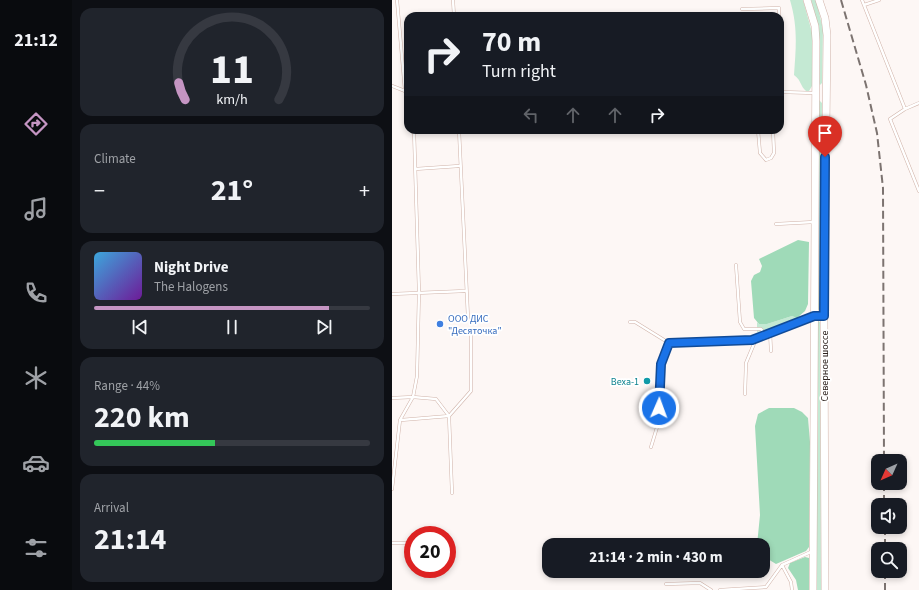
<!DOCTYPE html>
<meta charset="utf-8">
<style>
:root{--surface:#171b24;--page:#20242c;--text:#f1f3f6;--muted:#9ea1a6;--line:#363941;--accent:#c595c3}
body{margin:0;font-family:"Source Sans 3",sans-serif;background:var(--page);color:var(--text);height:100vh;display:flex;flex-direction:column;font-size:15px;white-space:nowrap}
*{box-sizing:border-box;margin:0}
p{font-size:13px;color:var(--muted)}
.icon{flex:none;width:22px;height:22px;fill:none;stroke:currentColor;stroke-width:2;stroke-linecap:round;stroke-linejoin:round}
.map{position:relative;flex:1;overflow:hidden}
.panel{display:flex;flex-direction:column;gap:8px;padding:8px;background:#0d0f14;width:320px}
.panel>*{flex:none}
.guide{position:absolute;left:12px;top:12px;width:380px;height:122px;border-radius:12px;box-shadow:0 2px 6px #0003;background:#171b24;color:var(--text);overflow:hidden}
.needle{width:26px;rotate:225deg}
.tools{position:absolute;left:479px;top:454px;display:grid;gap:8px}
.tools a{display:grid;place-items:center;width:36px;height:36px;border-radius:8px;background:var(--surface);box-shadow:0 2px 6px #0003;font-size:20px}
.speed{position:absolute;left:12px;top:526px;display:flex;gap:8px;font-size:20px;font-weight:700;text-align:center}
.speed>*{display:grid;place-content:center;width:52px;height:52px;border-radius:50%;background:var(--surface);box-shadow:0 2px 6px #0003;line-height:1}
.speed .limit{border:6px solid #d22;background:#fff;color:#111}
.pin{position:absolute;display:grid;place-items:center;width:34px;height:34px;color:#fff;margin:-41px -17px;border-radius:50% 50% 50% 0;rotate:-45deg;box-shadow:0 0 4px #0007}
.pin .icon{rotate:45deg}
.me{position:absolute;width:44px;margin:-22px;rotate:2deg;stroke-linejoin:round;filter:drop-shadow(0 0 3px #0008)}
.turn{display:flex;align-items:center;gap:14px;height:84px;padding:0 12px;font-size:18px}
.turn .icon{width:52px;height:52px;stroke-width:2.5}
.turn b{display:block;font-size:28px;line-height:34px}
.lanes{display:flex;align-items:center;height:38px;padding:0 12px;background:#0003;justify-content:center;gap:20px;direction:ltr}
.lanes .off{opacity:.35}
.big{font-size:30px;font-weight:700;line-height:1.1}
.panel .tile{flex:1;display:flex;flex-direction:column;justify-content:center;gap:6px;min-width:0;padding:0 14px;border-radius:12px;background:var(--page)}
.panel .dial{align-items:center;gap:0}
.dial svg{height:104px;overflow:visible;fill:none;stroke:var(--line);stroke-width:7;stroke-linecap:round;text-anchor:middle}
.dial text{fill:var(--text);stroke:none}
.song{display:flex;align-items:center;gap:12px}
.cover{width:48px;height:48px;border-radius:6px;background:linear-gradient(135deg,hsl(200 70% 55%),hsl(280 70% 35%))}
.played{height:4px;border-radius:2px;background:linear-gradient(90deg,var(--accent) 85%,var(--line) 85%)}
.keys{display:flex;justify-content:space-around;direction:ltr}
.heat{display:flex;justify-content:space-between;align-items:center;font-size:22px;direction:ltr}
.charge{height:6px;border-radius:3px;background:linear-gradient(90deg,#34c759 44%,var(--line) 0)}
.trip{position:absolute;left:150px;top:538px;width:228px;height:40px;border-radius:12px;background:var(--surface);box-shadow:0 2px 6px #0003;font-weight:700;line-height:40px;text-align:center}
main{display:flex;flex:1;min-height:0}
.menu{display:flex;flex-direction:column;width:72px;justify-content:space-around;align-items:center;background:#090b0e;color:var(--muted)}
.menu .icon{width:28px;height:28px}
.menu .on{color:var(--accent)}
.menu b{font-size:18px;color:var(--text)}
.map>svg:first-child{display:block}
.green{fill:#c4e9d3}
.forest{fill:#9fdab8}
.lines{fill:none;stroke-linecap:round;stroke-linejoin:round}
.service-casing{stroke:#d0b3a9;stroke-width:3.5}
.secondary-casing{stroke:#d0b3a9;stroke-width:8}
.service{stroke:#fff;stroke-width:2.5}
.secondary{stroke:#fff;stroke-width:7}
.rail{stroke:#7c7370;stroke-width:2;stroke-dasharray:8 4;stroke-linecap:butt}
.route-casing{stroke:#114b97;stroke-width:10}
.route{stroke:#1a73e8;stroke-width:7}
.shop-dot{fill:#3f7fe0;stroke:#fff;stroke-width:1.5}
.culture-dot{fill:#0f9aa8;stroke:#fff;stroke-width:1.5}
.labels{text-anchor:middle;stroke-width:3.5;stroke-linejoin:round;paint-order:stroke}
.shop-label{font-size:10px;fill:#366cbe;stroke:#fff;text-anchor:start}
.street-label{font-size:10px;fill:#2e231f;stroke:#fff}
.culture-label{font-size:10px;fill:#0d838f;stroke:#fff;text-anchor:end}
</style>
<main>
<nav class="menu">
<b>21:12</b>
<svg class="icon on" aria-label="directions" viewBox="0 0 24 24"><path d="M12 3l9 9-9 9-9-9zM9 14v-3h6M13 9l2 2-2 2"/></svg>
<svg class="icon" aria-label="music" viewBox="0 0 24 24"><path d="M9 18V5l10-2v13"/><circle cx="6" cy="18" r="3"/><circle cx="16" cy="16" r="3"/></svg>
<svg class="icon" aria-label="phone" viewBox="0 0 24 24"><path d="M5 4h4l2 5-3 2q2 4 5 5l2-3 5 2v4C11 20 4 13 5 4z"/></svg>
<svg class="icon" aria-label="climate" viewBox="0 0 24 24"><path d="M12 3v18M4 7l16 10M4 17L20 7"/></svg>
<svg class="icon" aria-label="car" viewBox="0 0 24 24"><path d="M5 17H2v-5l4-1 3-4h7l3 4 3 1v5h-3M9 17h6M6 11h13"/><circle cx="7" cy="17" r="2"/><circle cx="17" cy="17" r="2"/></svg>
<svg class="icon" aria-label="filters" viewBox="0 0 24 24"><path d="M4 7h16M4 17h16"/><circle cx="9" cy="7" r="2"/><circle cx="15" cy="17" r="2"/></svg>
</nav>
<section class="panel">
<div class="tile dial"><svg viewBox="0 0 100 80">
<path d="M14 69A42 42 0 1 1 86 69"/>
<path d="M14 69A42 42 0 0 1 9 56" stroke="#c595c3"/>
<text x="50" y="56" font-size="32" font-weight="700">11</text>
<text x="50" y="72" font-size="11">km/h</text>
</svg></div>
<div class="tile"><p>Climate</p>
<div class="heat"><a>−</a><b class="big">21°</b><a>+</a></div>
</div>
<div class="tile">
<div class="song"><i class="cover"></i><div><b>Night Drive</b><p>The Halogens</p></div></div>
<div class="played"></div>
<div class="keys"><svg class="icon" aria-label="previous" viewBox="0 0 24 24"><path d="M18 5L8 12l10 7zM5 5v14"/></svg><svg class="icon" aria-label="pause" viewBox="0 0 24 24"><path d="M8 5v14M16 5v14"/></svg><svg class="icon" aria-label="next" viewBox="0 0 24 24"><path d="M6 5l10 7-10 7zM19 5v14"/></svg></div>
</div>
<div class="tile"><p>Range · 44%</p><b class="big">220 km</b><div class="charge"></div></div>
<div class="tile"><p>Arrival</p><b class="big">21:14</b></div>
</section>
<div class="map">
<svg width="527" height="590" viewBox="0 0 527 590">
<rect width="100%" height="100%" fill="#fdf7f5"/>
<!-- green -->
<path class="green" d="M398 0H411L421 36 420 86 417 91H414C408 86 410 81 402 75 404 46 406 28 398 0Z
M419 0H424L431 29 430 83 428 85 426 83 427 29Z
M427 100 430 103 428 309 426 310Z
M400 316 405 318 379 329 365 332V322L367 324H375Z
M426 321 428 322 429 590H425V322Z"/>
<!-- forest -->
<path class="forest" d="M406 240 417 242 416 304 413 311 405 318 400 316 375 324H367L362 318 359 281 362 275 368 272 370 266 367 259Z
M377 408H402L410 412 416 418 418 442 417 547 414 551 384 564 371 556V545H365L368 515 363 426 366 414Z
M413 557 417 558V590H406L404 580 396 568 398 563Z"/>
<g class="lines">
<defs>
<path id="service" d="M5 0 13 91
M61 0 62 16
M470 0 513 109 527 103
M472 5 487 0
M350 9 387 8V16
M388 35 390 92 422 93
M0 86 13 91 16 94
M513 109 498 119 527 191
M67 130 76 318
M366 130 368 153 374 160 379 158 382 153 381 130
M23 169 67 166
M384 224 422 222
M344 265 348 322 352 329H369L373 334
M0 294 73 291
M238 322H243L277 343 315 342 360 340 421 316
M378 332 379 351
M353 394 354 363 364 339
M0 398 21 397 44 399 57 416 79 391V333
M9 420 57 416 60 493
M259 447 266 424 269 364 277 343
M0 489 8 420 21 397 25 376 27 292 22 130
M0 543H21
M390 565 399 582 400 590
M274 584 308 583 319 590
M328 590 374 587 390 565 421 551"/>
<path id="secondary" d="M415 0 423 26 424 41 421 590
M427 0 433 18 435 35 432 316 433 590"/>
</defs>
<!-- service casing -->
<use href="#service" class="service-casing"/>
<!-- secondary casing -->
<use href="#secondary" class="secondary-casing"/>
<!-- service -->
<use href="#service" class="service"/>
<!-- secondary -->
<use href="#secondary" class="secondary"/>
<!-- rail -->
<path class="rail" d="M449 0 474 85 485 133 491 188 492 461
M492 483V505
M493 527V549
M493 571V590"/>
</g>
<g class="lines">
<defs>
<path id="route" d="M267 408 269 364 277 343 360 340 422 316H432L433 157"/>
</defs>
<!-- route casing -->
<use href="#route" class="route-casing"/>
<!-- route -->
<use href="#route" class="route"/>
</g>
<!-- markers -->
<circle class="shop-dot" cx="48" cy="324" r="4"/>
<circle class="culture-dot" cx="255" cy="381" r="4"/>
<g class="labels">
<!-- shop labels -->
<g class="shop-label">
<text x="56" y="322">ООО ДИС<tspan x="56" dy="12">"Десяточка"</tspan></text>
</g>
<!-- street labels -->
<g class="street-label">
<text transform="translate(432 366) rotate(-90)" y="4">Северное шоссе</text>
</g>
<!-- culture labels -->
<g class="culture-label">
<text x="247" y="385">Веха-1</text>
</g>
</g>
</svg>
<div class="tools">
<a><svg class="needle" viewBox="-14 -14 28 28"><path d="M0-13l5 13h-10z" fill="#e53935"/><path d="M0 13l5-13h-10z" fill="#9ea1a6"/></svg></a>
<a><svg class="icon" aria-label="sound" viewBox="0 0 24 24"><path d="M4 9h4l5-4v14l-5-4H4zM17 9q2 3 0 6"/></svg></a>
<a><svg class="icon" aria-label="search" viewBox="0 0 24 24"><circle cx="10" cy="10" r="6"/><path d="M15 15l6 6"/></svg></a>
</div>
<div class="speed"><div class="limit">20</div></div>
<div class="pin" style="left:433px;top:157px;background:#d93025"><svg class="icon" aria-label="arrive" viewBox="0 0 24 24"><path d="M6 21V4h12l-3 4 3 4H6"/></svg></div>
<svg class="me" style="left:267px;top:408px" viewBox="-20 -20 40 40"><circle r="17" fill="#1a73e8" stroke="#fff" stroke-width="3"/><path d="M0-11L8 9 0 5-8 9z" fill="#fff"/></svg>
<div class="trip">21:14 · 2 min · 430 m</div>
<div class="guide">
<div class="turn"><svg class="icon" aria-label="right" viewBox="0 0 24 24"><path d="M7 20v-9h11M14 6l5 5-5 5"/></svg><div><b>70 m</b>Turn right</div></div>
<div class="lanes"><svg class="icon off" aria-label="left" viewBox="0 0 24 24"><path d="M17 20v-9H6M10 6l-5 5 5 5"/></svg><svg class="icon off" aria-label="ahead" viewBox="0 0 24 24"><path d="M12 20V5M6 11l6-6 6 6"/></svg><svg class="icon off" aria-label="ahead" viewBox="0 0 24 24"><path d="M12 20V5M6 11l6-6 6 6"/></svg><svg class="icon" aria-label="right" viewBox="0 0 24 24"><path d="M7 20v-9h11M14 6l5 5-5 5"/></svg></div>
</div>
</div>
</main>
